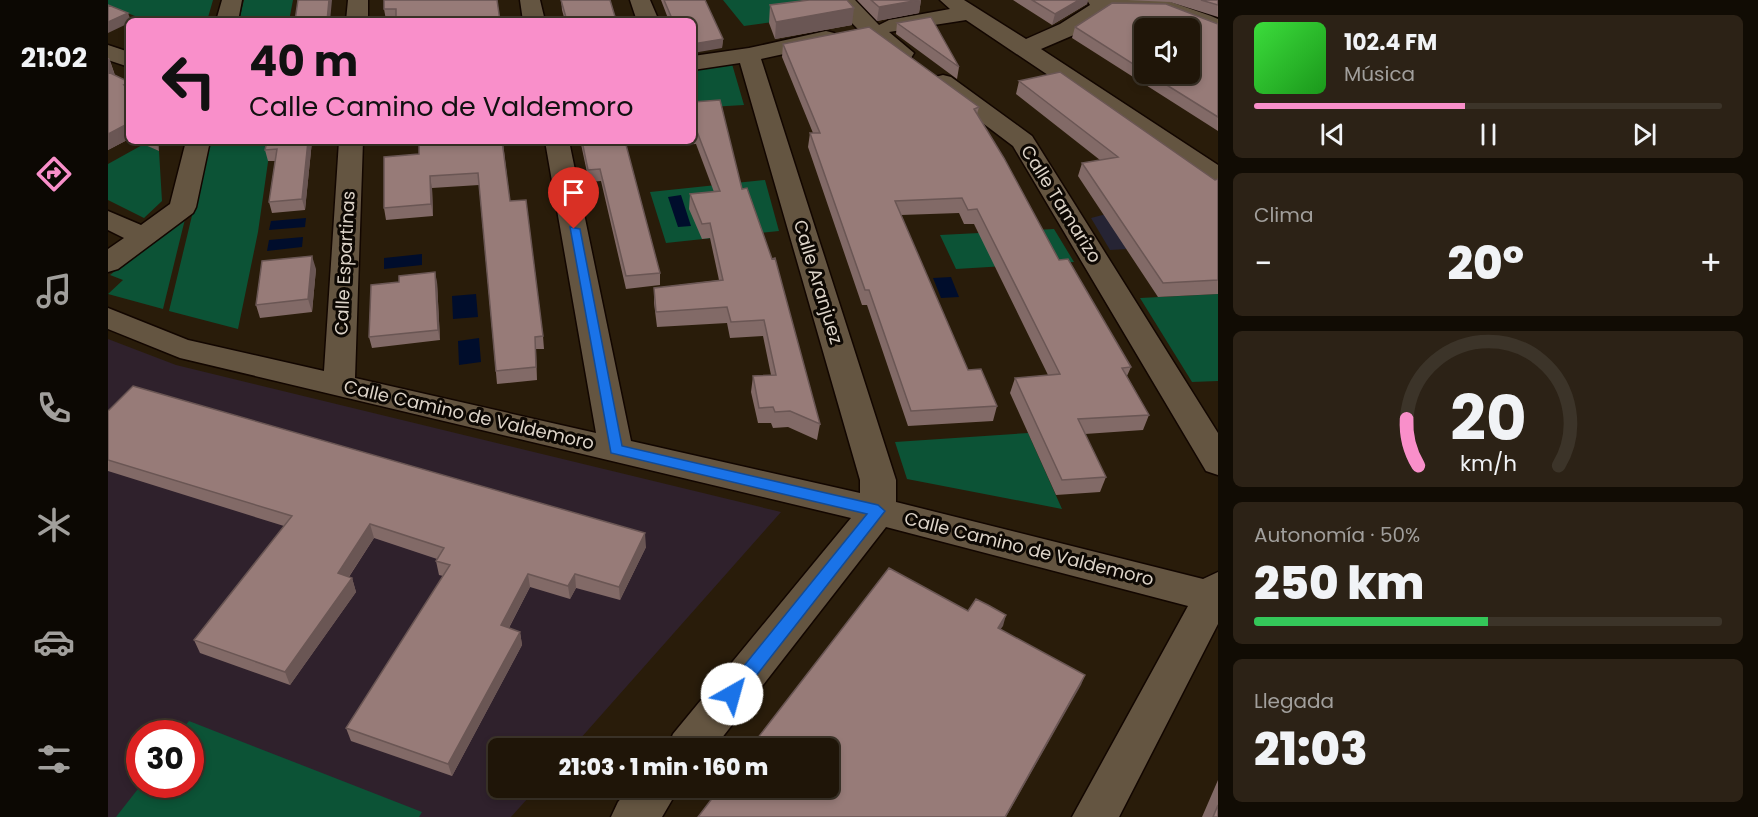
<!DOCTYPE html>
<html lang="es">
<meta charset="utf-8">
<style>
:root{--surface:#1f1508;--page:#2c2216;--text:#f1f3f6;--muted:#a19f9c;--line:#3c3429;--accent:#f98fca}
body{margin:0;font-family:Poppins,sans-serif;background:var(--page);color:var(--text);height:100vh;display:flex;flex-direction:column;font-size:22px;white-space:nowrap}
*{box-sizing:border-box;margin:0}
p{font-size:20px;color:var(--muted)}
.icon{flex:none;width:33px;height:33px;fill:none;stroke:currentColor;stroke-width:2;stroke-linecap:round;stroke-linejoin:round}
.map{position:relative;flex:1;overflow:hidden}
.sheet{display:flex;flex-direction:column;gap:15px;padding:15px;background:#110c04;width:540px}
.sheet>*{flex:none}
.guide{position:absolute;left:18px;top:18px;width:570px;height:126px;border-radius:9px;box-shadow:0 3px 9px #0003,0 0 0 2px var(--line);background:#f98fca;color:#111;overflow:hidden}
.controls{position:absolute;left:1026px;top:18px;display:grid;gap:12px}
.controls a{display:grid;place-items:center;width:66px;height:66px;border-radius:9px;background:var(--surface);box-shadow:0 3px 9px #0003,0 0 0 2px var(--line);font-size:30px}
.speed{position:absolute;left:18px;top:720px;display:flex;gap:12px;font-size:30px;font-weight:700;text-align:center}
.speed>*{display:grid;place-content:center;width:78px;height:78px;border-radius:50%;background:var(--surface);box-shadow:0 3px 9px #0003,0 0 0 2px var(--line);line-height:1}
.speed .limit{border:9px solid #d22;background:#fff;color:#111}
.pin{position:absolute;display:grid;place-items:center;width:51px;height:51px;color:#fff;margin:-62px -26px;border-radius:50% 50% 50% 0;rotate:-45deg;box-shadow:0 0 6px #0007}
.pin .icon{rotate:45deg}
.me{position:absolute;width:66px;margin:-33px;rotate:38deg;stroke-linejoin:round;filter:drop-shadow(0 0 4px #0008)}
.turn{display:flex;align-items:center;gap:21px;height:126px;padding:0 24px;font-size:27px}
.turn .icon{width:78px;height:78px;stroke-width:2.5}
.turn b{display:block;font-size:42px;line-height:51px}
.big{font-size:45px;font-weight:800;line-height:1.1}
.sheet .tile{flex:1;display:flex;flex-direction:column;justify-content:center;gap:9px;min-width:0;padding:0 21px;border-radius:9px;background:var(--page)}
.sheet .dial{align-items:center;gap:0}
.dial svg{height:156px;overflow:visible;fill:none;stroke:var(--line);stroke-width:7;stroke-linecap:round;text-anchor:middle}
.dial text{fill:var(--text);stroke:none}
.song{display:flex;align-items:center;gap:18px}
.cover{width:72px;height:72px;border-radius:9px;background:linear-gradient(135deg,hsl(120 70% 55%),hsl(120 70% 35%))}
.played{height:6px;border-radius:3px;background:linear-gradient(90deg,var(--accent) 45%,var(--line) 45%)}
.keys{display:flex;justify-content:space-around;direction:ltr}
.heat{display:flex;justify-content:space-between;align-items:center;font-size:33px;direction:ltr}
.charge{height:9px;border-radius:4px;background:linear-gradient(90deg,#34c759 50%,var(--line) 0)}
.trip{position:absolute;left:380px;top:738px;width:351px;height:60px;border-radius:9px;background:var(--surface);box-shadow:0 3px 9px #0003,0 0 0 2px var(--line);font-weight:800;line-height:60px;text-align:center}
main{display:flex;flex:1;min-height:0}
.tab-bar{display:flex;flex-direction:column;width:108px;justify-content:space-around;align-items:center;background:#0c0803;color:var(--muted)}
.tab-bar .icon{width:42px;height:42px}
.tab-bar .on{color:var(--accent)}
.tab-bar b{font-size:27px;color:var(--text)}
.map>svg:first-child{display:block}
.industrial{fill:#262434}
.education{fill:#2f212c;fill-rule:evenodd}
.green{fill:#0c5336}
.water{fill:#000d2c}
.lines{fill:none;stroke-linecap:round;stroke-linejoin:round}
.street-casing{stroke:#120600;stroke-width:3}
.street{fill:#645541;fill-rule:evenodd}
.wall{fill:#826a67;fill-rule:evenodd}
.shaded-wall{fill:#6a5654}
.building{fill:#977b78;stroke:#6a5654;stroke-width:1.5}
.route{fill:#1a73e8;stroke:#114b97;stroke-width:1.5}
.labels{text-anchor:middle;stroke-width:6;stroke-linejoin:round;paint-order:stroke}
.street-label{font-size:18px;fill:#dcd3c8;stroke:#0d0803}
</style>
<main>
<nav class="tab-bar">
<b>21:02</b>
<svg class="icon on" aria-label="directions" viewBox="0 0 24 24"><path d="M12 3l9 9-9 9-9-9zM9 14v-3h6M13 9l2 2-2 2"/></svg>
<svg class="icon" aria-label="music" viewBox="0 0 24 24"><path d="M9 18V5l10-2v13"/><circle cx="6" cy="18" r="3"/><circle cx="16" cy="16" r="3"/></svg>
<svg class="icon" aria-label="phone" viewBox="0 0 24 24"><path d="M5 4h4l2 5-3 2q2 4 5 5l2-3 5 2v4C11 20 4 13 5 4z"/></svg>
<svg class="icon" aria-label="climate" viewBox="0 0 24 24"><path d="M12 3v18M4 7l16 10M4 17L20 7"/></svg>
<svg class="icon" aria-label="car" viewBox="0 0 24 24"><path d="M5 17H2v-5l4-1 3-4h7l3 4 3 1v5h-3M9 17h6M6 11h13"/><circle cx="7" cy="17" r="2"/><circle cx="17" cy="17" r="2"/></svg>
<svg class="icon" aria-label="filters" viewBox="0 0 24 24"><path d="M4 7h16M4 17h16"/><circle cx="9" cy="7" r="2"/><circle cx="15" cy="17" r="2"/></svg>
</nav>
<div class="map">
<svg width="1110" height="817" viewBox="0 0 1110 817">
<rect width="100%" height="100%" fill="#291c0a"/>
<!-- industrial -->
<path class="industrial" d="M1021 208 1070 246 1002 250 983 218Z"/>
<!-- education -->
<path class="education" d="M0 339 68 365 673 512 464 748H390V788H429L403 817H0ZM32 734H82V784H32Z"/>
<!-- green -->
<path class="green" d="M0 0H105L99 21H39L0 5Z
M136 0H185L181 21H131Z
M615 0H718L730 13 636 26Z
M624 64 636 105 585 108V70Z
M102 141H163L150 232 130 329 61 311Z
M36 144 51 151 54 201 36 218 0 200V164Z
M657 180 671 231 558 243 542 192Z
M78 215 55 309 0 294 15 280 2 275Z
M946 229 966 262 848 269 832 235Z
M1110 294V381L1084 382 1032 298Z
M920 433 954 509 799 479 787 442Z
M81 721 314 812 311 817H8L33 785 82 784V734L71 733Z"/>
<!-- water -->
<path class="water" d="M573 195 583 226 570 227 560 197Z
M198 218 197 227 161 230 163 221Z
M195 237 194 247 159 251 161 240Z
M314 254V265L276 269V258Z
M843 277 851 297 833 298 825 278Z
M368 294 370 317 345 319 344 296Z
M371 338 373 362 351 365 350 341Z"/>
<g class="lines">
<defs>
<path id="street" d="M114 0H134L130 21H108Z
M240 0H260V21H238Z
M412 0H432L437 21H415Z
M522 0H542L551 21H529Z
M725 0H747L771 25 781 20 842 9 832 0H856L918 39 952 24 982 5 979 0H1057L1103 16 1110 19V34L1055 12 1000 11 968 34 933 49 1110 165V185L1101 183 858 20 781 32 806 53 803 58C779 64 738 19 725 0Z
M718 31 726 33 729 38 726 43 653 59 788 480V502L1095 579 1110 572V624L1011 817H964L1080 606 778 527 606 748H559L565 734 743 518 72 358 0 329V308L80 340 216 371 231 141H255L247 378 488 433 437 141H461L523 441 752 493V480L632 63 585 70V56L641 48Z
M0 45 21 52V67L0 60Z
M835 75 843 77 924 136 1110 433V475L1098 471 905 146 827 87 823 82 827 77Z
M78 141H102L88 207 85 213 10 269 0 272V249L16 238 0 230V211L33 225 62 204Z
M522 788H571L554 817H503L510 802Z"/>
</defs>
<!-- street casing -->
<use href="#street" class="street-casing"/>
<!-- street -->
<use href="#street" class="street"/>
</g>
<!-- wall -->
<path class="wall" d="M389 0 288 20H278L276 9Z
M453 0 508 20V21H457L454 10Z
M553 0H597L615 39 614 48 585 21H561Z
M749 0H813L811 13 769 21Z
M905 0H980L979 4 944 25Z
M1019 0H1110V17L1062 2Z
M662 5 744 25 667 39 661 23Z
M789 23 851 67 849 79 788 34Z
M1110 24V131L964 38 967 27ZM1036 28 1082 74H1036Z
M675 44 871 107 869 114 951 260 1023 367 1019 376 1041 415 1035 430 977 434 998 477 992 492 948 495 902 393 907 378 940 375 866 224H856L851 213 793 215 860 370 889 406 885 421 800 426 759 305H754L700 147 702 133H705L674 57Z
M0 58H1L7 75 21 82V139L0 150Z
M911 81 1107 180 1110 179V294L1050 297 970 176 974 163 992 160 908 94Z
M585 102 634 189 712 424 709 440 680 427 665 428 663 423H650L643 392 645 376 663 375 655 336 622 338 619 323 549 327 546 303V288L611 280 602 238 594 239 581 209 582 194 606 192 588 144 554 146 552 141H585Z
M28 141H50L51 151Z
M159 141H204L197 210 164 213 161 202 167 161H160L157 150Z
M311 141H401V142L395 143 402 201 435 336 436 349H428L429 380 389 384 371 185 324 188 325 216 278 220 276 208 311 154Z
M463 141H517L552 273V285L518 289 493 181 481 182 473 144 464 145Z
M208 269 204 312 152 318 148 305Z
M329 282 332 340 264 348 261 337Z
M0 411 538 547 512 600 468 588 462 599 422 587 401 628 412 632 414 645 344 776 243 741 238 728 335 576 331 575 328 561 329 559 266 538 241 577 244 578 248 592 182 685 92 653 86 640 176 526 0 471Z
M1110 780V817H1094Z"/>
<!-- shaded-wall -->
<path class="shaded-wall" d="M221 0H224L222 21H219Z
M813 0 811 13 769 21 771 7Z
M971 0H980L979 4 944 25 947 14Z
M746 8 744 25 667 39 668 22Z
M20 13 23 21H21V23L0 33V22Z
M615 39 614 48 585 53V44Z
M1 58 8 79 0 78V59Z
M17 125 21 136V139L0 150V134Z
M48 141H50L51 151Z
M200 141H204L197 210 194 199Z
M322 176 324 188 325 216 323 204Z
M204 256 208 269 204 312 200 299Z
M327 272 329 282 332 340 330 330Z
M262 524 266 538 234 587 230 573Z
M537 533 538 547 512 600 511 587Z
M420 574 422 587 395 639 393 625Z
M467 574 468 588 462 599 460 586Z
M244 578 248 592 182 685 177 672Z
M898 615 895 626 886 638 890 628Z
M412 632 414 645 344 776 340 764Z
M977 675 973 685 898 817H897Z"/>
<!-- building -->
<path class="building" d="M190 0H221L219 21H187Z
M276 0H389L392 21H288V9H276Z
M453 0H502L508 20 493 21H459Z
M556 0H597L615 39 585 44V21H565Z
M701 0H739L746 8 668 22 662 5Z
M763 0H811L771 7Z
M924 0H971L947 14Z
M1093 0H1110V5Z
M1004 3 1058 4 1110 24V117L1041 74H1082V28H1036V71L967 27Z
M0 5 20 13 0 22Z
M823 17 851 67 789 23Z
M761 27 871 107 866 109 896 158 951 260 960 259 1023 367 1014 368 1041 415 970 419 998 477 954 480 907 378 952 374 869 209 860 210 854 198 787 201 860 370 873 369 889 406 803 411 761 290H757L702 133H712L675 44Z
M0 72 21 82V83L16 85 21 88V127L17 125 0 134Z
M952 72 1107 180 1110 179V280L1055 283 974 163 1010 157 911 81Z
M612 100 634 189 639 188 664 259 667 258 712 424 682 411 667 412 665 407 651 408 645 376 668 375 656 320 623 322 619 307 548 312 546 288 615 280 602 223 594 224 582 194 612 191 588 129H585V102Z
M159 141H200L194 199 161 202 169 149 157 150Z
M311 141H394L402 201 418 200 435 336 427 337 428 367 388 371 370 173 322 176 323 204 276 208V157L311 154Z
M474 141H517L552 273 518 276 492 169 480 170Z
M204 256 200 299 148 305 154 261Z
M327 272 330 330 261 337 263 285 291 282V276Z
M25 386 537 533 511 587 467 574 460 586 420 574 393 625 412 632 340 764 238 728 342 565 328 561 336 548 262 524 230 573 244 578 177 672 86 640 184 516 0 460V411Z
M781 568 860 611 868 599 880 605 898 615 890 628 977 675 897 817H590L612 788H720V748H642Z
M1110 805V817H1105Z"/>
<!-- route -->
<path class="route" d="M462 227 472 229 514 446 770 505 777 511 630 699 624 701 618 699 615 694 618 688 759 514 503 453Z"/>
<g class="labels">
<!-- street labels -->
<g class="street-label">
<text transform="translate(953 204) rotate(58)" y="6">Calle Tamarizo</text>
<text transform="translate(237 263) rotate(-87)" y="6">Calle Espartinas</text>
<text transform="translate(710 282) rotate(73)" y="6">Calle Aranjuez</text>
<text transform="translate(361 415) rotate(13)" y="6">Calle Camino de Valdemoro</text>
<text transform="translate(921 549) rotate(14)" y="6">Calle Camino de Valdemoro</text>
</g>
</g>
</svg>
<div class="controls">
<a><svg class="icon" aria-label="sound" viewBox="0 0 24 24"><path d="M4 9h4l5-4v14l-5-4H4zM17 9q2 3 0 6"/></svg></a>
</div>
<div class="speed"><div class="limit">30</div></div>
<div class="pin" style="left:466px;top:229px;background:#d93025"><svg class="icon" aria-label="arrive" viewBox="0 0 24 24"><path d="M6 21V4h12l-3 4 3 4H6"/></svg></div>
<svg class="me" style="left:624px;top:694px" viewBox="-20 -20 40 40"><circle r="19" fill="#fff"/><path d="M0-13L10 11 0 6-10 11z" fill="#1a73e8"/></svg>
<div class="trip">21:03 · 1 min · 160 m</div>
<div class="guide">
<div class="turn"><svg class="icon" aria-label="left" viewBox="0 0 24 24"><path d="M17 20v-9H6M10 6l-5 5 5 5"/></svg><div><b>40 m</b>Calle Camino de Valdemoro</div></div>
</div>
</div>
<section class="sheet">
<div class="tile">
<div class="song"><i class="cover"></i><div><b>102.4 FM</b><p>Música</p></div></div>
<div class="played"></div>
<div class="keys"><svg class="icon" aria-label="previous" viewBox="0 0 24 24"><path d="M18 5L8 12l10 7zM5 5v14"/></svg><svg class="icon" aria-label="pause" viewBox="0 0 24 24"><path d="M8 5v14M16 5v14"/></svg><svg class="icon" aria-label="next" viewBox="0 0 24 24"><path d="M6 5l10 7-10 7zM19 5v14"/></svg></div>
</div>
<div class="tile"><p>Clima</p>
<div class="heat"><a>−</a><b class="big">20°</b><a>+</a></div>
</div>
<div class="tile dial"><svg viewBox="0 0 100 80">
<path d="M14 69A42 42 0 1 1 86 69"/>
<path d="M14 69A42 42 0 0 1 8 45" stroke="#f98fca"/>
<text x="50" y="56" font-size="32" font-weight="700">20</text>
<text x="50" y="72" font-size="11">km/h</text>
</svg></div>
<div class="tile"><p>Autonomía · 50%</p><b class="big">250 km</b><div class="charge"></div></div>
<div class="tile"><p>Llegada</p><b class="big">21:03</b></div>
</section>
</main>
